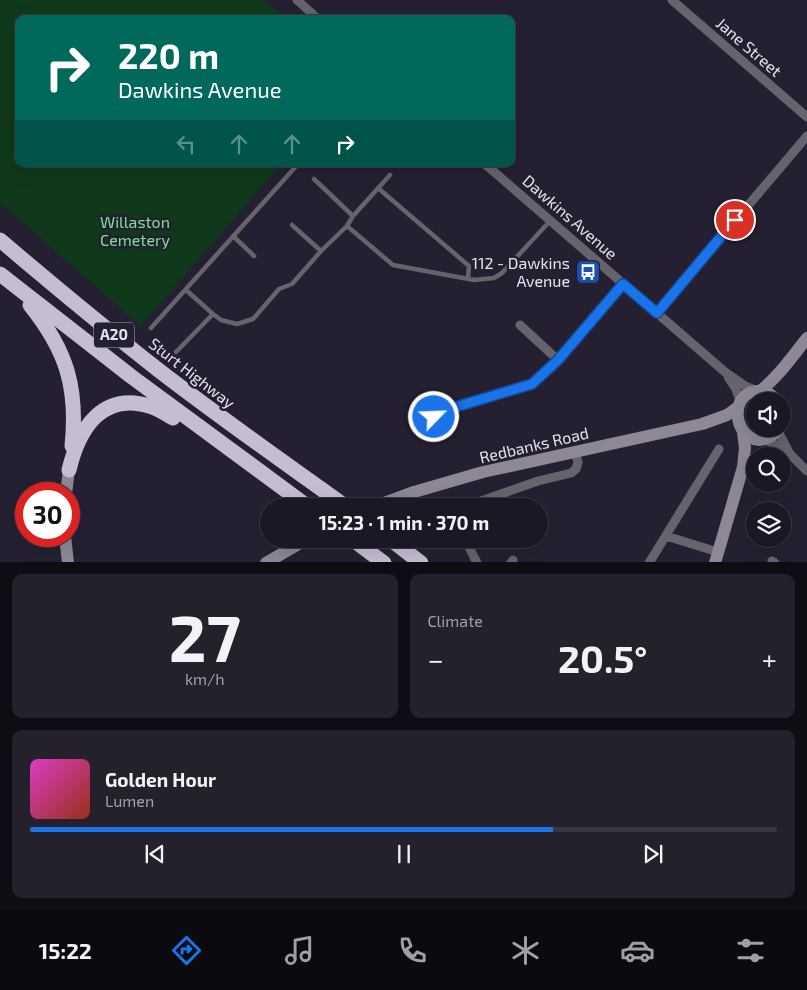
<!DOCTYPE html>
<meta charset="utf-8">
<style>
:root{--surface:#1b1825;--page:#24212d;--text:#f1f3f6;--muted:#a0a0a7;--line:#393742;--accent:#1a73e8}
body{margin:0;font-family:"Exo 2",sans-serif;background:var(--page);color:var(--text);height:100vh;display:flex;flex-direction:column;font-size:19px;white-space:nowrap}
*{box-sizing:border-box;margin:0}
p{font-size:16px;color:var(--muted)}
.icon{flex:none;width:28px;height:28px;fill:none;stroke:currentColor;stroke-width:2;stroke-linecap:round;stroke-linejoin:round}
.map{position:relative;height:562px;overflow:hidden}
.sheet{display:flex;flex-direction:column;gap:12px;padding:12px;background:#0f0d14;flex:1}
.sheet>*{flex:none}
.top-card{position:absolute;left:15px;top:15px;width:500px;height:152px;border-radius:10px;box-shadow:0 5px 20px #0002,0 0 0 1px var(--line);background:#00695c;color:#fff;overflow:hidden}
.controls{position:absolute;left:746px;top:392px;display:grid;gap:10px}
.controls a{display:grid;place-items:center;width:45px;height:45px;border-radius:50%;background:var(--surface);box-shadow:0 5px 20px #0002,0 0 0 1px var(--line);font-size:25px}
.speed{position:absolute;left:15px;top:482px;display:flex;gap:10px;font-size:25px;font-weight:700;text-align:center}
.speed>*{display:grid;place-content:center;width:65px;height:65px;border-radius:50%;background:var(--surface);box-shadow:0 5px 20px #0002,0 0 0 1px var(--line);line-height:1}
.speed .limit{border:8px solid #d22;background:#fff;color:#111}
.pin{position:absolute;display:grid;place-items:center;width:42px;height:42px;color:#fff;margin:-21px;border:2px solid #fff;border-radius:50%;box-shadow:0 1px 5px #0007}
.me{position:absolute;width:55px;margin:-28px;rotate:66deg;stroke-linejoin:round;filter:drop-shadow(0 0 4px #0008)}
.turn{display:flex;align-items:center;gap:18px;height:105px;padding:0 20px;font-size:22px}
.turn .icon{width:65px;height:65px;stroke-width:2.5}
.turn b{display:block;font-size:35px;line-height:42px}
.lanes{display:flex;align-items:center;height:48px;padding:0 20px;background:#0003;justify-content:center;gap:25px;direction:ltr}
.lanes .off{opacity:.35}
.big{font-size:38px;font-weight:700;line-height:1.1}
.sheet .widget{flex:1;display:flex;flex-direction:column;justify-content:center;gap:8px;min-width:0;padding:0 18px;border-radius:10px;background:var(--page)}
.sheet .dial{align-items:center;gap:0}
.dial b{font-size:65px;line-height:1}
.song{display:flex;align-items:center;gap:15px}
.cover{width:60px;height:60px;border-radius:8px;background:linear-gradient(135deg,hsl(310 70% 55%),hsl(10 70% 35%))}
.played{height:5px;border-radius:2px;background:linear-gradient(90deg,var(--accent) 70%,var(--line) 70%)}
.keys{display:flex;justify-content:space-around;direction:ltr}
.heat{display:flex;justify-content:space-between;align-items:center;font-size:28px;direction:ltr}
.sheet .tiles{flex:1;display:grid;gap:12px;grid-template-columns:1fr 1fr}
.widget:last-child{grid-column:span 2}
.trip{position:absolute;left:260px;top:498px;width:288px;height:50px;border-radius:25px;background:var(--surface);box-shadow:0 5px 20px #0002,0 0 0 1px var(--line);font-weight:700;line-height:50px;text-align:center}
.tab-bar{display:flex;height:80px;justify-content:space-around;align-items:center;background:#0b0a0f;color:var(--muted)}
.tab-bar .icon{width:35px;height:35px}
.tab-bar .selected{color:var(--accent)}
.tab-bar b{font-size:22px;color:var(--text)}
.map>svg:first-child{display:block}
.green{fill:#10391b}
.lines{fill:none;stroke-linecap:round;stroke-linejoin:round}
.service{stroke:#67636c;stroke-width:4.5}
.minor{stroke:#67636c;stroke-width:9}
.secondary{stroke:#8d8796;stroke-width:12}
.motorway{stroke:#c6bdd3;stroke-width:15}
.route-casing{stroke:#114b97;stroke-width:12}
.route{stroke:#1a73e8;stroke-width:9}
.labels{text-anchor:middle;stroke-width:5;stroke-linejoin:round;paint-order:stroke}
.shield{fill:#242031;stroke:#aba8b5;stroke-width:1}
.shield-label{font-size:15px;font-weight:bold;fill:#e5e2ee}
.street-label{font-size:16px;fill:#e5e2ee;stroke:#242031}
.park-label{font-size:16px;fill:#76e48f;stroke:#242031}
.poi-label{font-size:16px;fill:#e5e2ee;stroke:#242031;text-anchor:end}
</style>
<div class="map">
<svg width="807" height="563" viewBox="0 0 807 563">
<rect width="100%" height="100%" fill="#242031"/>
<!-- green -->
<path class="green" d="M0 0H264L286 19H19V164H281L141 326 0 203Z"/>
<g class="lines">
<!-- service -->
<path class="service" d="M314 179 353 216
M378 188 469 266 468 279
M292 225 321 251
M347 226 393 265 474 280 494 278 502 273 550 221
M233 236 254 256
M186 290 213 314 221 320 237 324 253 319 279 289 292 284 321 251 347 226 353 216 390 175
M151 328 298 164
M176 352 213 314"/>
<!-- minor -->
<path class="minor" d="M297 0 318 19
M672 0 807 117
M485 164 725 372 745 386 757 391
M657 313 807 136
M520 325 558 360
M728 377 736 389 740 401
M434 417 452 408 532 384 558 360 623 284
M778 431 790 454 807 471
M765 439 788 452
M467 506 538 481 571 473 576 469 578 462 575 453
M666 536 718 552
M465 539 477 563
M772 561 775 563
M511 563 513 560
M649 563 719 449"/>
<!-- secondary -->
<path class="secondary" d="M760 391C779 376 792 357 807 338
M777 401C772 395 765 390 757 391 729 393 733 438 759 440 768 440 774 435 779 429
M66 494 69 470
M376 506 414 492 483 472 702 424 727 415 738 407
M65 536 68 563
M266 563 307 539
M715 563 743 467 745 448 743 432"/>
<!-- motorway -->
<path class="motorway" d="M0 240C53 285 106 329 161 372 221 418 283 462 345 506
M0 274 132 377 307 506
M30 305C67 351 78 388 72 446
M69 470C79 428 103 390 152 407 160 410 166 414 173 418
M352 539 384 563
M390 539 421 563"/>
</g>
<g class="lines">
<defs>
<path id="route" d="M434 417 452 408 532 384 558 360 623 284 657 313 735 220"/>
</defs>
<!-- route casing -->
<use href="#route" class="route-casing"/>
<!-- route -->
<use href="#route" class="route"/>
</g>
<!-- icons -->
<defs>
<symbol id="bus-square" viewBox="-11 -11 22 22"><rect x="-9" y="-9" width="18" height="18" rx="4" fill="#1a4fb4" stroke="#242031"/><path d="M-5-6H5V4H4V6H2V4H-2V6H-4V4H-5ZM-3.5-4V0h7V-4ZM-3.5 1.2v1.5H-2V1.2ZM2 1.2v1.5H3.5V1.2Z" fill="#fff"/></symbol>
</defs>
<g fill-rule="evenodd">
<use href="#bus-square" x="574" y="258" width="28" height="28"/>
</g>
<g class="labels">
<!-- shield labels -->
<rect class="shield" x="94" y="322.5" width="40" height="25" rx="4"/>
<g class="shield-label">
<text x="114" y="340">A20</text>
</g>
<!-- street labels -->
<g class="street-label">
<text transform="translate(749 47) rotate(41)" y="6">Jane Street</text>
<text transform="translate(570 217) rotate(41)" y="6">Dawkins Avenue</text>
<text transform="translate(192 373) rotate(38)" y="6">Sturt Highway</text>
<text transform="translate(534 445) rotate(-13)" y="6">Redbanks Road</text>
</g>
<!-- park labels -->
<g class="park-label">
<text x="135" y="228">Willaston<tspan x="135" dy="18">Cemetery</tspan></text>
</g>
<!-- poi labels -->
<g class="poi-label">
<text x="570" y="269">112 - Dawkins<tspan x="570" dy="18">Avenue</tspan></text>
</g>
</g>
</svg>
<div class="controls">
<a><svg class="icon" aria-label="sound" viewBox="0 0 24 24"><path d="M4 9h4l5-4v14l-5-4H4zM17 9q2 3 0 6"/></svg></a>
<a><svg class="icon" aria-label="search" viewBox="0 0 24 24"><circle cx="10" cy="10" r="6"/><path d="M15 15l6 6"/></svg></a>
<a><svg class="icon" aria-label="layers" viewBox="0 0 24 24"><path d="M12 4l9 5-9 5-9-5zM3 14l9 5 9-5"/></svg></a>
</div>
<div class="speed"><div class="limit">30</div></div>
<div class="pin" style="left:735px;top:220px;background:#d93025"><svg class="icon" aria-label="arrive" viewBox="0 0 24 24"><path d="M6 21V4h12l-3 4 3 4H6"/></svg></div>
<svg class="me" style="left:434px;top:417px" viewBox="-20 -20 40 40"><circle r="17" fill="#1a73e8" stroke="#fff" stroke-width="3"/><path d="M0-11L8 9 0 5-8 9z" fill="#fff"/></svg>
<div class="trip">15:23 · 1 min · 370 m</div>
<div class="top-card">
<div class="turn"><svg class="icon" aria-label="right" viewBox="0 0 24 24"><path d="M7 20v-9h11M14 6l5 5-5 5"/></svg><div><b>220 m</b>Dawkins Avenue</div></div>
<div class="lanes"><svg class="icon off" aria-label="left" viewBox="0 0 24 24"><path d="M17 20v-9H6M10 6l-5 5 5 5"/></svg><svg class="icon off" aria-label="ahead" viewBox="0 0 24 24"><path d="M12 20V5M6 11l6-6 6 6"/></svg><svg class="icon off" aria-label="ahead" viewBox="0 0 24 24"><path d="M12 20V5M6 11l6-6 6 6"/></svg><svg class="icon" aria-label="right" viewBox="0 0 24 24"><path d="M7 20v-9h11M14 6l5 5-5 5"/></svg></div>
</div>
</div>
<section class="sheet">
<div class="tiles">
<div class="widget dial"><b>27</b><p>km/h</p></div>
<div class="widget"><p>Climate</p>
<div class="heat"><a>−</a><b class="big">20.5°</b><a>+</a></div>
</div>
<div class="widget">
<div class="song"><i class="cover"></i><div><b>Golden Hour</b><p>Lumen</p></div></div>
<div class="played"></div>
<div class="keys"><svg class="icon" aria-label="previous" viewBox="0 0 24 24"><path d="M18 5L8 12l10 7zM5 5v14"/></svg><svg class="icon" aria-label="pause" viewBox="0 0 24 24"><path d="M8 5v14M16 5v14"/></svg><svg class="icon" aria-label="next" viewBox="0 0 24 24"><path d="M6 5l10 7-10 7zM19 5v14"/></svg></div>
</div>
</div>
</section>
<nav class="tab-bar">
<b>15:22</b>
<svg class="icon selected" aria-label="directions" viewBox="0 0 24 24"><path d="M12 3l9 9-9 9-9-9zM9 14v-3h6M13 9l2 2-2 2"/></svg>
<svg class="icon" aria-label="music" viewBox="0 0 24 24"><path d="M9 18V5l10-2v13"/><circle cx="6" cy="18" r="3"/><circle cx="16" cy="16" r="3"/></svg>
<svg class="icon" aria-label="phone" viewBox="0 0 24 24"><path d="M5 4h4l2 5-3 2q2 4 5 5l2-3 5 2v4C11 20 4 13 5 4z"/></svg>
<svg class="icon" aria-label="climate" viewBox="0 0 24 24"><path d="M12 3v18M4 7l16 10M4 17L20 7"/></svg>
<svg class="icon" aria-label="car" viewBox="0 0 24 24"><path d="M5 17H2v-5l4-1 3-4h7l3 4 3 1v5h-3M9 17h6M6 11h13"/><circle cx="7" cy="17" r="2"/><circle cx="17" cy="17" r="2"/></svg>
<svg class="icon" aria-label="filters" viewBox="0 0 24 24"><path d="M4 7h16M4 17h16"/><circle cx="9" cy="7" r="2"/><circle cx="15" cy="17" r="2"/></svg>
</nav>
